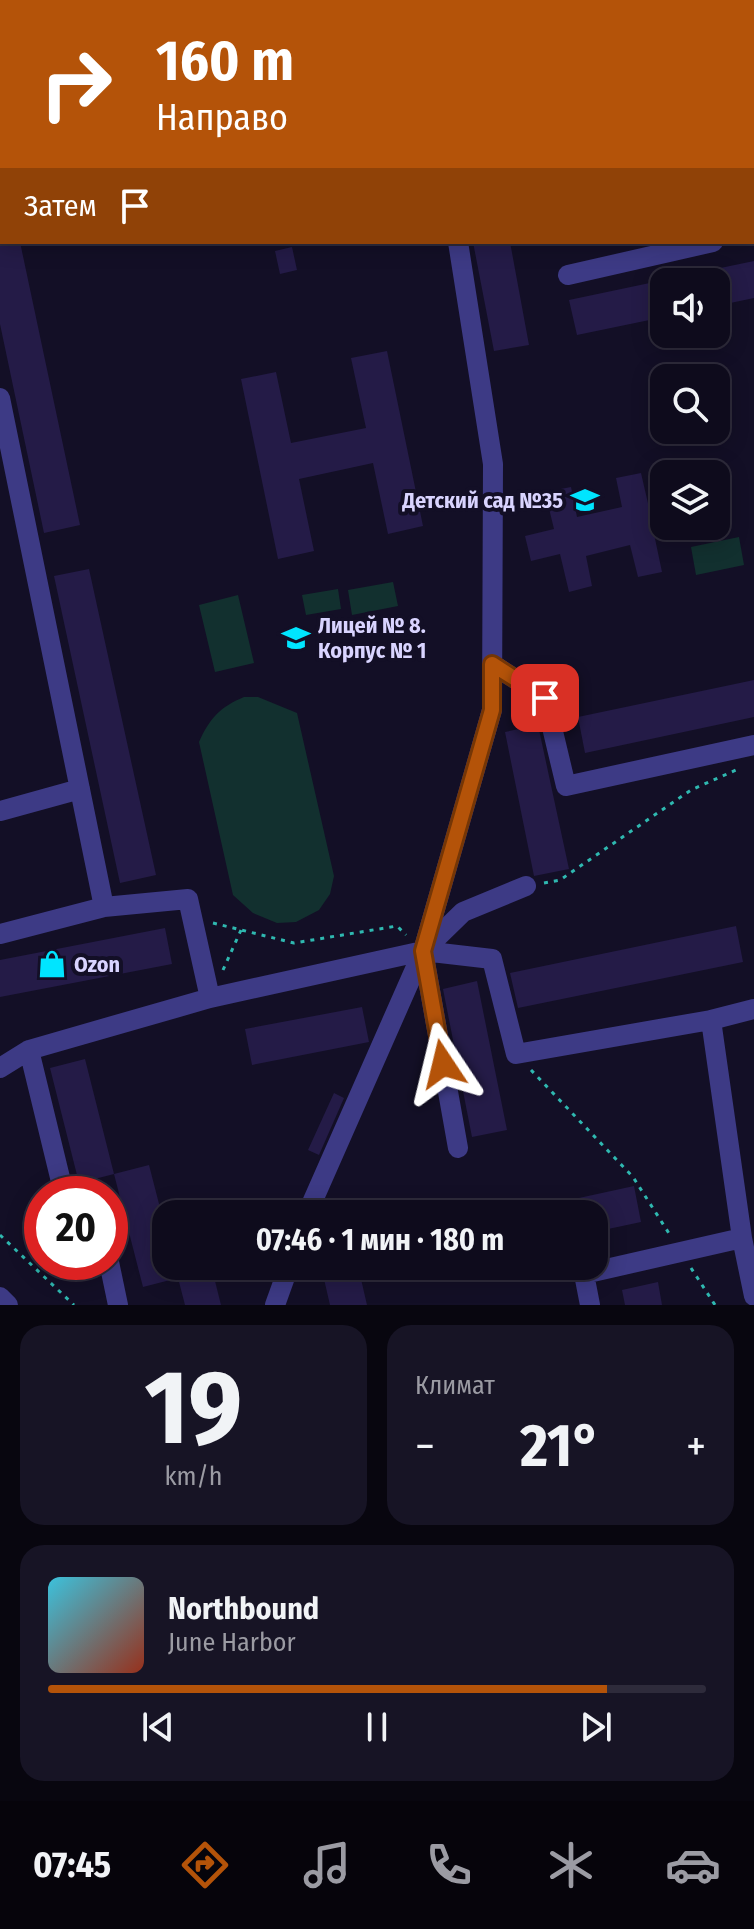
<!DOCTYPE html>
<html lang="ru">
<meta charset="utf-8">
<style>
:root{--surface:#0e0b1c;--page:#171425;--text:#f1f3f6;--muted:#9b9ba3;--line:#2e2b3b;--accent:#b45309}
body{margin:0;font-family:"Fira Sans Condensed",sans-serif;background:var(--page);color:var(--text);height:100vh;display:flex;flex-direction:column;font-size:30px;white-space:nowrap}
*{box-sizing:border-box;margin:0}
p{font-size:26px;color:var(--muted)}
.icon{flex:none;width:44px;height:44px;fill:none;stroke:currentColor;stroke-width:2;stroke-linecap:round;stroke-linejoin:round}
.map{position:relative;height:1305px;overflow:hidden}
.details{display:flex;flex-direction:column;gap:20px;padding:20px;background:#08060f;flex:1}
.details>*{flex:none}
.guide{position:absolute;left:0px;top:0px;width:754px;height:244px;box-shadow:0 4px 20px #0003,0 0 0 2px var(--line);background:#b45309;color:#fff;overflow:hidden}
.fabs{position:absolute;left:650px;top:268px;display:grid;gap:16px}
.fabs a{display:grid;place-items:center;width:80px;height:80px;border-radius:16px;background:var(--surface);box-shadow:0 4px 20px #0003,0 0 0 2px var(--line);font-size:40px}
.speed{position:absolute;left:24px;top:1176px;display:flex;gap:16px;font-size:40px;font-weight:700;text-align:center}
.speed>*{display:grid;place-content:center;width:104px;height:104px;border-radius:50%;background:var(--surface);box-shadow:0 4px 20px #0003,0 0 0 2px var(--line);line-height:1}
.speed .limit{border:12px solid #d22;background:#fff;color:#111}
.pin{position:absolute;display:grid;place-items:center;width:68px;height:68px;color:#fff;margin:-34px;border-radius:16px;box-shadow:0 4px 12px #0006}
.me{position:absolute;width:88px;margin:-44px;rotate:350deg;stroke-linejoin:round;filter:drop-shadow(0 0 6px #0008)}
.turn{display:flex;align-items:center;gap:28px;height:168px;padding:0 24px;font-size:36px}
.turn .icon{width:104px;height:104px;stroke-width:2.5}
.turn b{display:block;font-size:56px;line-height:68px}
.then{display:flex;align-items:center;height:76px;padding:0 24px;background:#0003;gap:16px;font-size:30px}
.big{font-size:60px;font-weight:700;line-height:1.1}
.details .card{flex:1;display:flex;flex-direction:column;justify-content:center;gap:12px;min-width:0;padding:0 28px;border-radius:24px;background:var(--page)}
.details .dial{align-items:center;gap:0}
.dial b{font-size:104px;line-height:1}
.song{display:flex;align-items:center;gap:24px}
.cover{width:96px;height:96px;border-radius:12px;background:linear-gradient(135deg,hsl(190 70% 55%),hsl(10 70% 35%))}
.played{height:8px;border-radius:4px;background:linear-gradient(90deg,var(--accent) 85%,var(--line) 85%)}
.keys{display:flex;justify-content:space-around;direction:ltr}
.heat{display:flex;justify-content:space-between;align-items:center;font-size:44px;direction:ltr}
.details .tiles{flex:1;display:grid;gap:20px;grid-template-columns:1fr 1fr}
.card:last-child{grid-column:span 2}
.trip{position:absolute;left:152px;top:1200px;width:456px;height:80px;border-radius:24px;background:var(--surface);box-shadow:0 4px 20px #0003,0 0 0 2px var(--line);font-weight:700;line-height:80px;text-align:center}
.tabs{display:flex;height:128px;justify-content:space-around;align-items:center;background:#06040b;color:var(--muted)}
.tabs .icon{width:56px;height:56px}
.tabs .on{color:var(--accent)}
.tabs b{font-size:36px;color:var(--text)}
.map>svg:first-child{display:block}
.green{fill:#12302f}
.building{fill:#241b47}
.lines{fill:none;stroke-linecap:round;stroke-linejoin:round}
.path{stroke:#2fb8b0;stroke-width:3;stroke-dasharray:4 6;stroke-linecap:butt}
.minor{stroke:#3d3a85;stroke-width:20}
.major{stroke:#c25bff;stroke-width:20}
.route-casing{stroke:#753606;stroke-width:20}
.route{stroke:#b45309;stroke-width:14}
.labels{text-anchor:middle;stroke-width:8;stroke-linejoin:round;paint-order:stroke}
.poi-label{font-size:22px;font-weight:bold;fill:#d9d4ff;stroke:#130f26;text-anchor:start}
</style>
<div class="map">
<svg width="754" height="1305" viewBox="0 0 754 1305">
<rect width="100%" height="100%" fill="#130f26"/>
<!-- green -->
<path class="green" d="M739 537 744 565 696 575 691 547Z
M393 582 398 606 352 615 348 590Z
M338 589 341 609 306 615 302 595Z
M238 595 254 663 215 672 199 605Z
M244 697H258L297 713 334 876 330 894 319 910 296 922 277 923 253 913 233 895 199 742C210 718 220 707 244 697Z"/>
<!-- building -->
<path class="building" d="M0 242H20L80 525 44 533 0 324Z
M473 242H510L529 345 494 351Z
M292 247 297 270 280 274 275 251Z
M754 261V298L716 306V282H683L682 276Z
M664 280V317L577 335 569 300Z
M387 351 423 526 388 534 373 463 299 479 314 551 278 559 241 379 276 372 291 443 366 428 351 358Z
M641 473 650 512 664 509V532L654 534 662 572 638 577 630 545 586 556 592 586 569 592 560 554 531 561 525 536 554 529 545 492 571 487 577 517 622 507 616 478Z
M89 569 156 875 120 883 54 576Z
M754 680V717L585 753 578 717Z
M538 725 569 869 534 876 505 732Z
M736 926 743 962 518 1008 510 973Z
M165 928 172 964 0 997V960Z
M477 981 507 1130 472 1137 443 989Z
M362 1007 369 1042 252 1065 245 1029Z
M85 1059 114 1174 79 1183 50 1068Z
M334 1093 344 1098 319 1155 308 1150Z
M149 1165 166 1231V1266H175L178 1278 143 1287 114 1174Z
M634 1186 641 1222 594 1232V1214H534L533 1208Z
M321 1266H358L367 1305H330Z
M212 1269 221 1305H185L178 1278Z
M658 1282 662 1305H625L622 1290Z"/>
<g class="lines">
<!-- path -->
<path class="path" d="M238 2 248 0
M0 54 2 53
M544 883 560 880 691 790 736 770
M213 923 294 943 397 926 406 935
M223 970 241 930
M531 1070 633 1177 670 1235
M0 1235 74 1305
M691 1268 715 1305"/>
<!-- minor -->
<path class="minor" d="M105 0 106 2
M189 0V2
M724 2 733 0
M752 42 754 41
M0 159 2 158
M752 233 754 232
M568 275 713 242
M0 398 104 907
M492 664 545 698 566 786 754 745
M0 811 80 789
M0 934 104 907 188 899 210 998
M423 951 458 1148
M423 951 463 912 526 886
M29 1050 64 1194
M0 1068 29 1050 210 998 423 951 492 959 516 1054 711 1020
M307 1214 423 951 492 710 493 464 458 242
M742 1238 711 1020 754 1009
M109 1262 118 1305
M0 1297 8 1305
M275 1305 289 1266
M590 1305 584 1274 742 1238 754 1296"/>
<!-- major -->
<path class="major" d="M22 2 32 0
M0 7 2 6"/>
</g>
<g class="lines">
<defs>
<path id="route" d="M443 1064 423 951 492 710V664L545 698"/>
</defs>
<!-- route casing -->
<use href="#route" class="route-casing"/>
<!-- route -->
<use href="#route" class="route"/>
</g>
<!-- icons -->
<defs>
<symbol id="school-bare" viewBox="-9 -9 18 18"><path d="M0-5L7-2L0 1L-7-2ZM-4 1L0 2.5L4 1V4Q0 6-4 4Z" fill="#00e5ff" stroke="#130f26" stroke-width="2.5" paint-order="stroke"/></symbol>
<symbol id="shop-bare" viewBox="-9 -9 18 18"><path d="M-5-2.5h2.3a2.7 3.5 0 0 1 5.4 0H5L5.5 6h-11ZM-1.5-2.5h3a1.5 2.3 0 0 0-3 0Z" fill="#00e5ff" stroke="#130f26" stroke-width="2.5" paint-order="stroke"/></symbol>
</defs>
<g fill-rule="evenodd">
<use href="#school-bare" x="565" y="480" width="40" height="40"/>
<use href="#school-bare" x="276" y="618" width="40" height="40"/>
<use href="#shop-bare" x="32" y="944" width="40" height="40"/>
</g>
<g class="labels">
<!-- poi labels -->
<g class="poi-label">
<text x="563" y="508" text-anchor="end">Детский сад №35</text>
<text x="318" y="633">Лицей № 8.<tspan x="318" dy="25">Корпус № 1</tspan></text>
<text x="74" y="972">Ozon</text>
</g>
</g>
</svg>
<div class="fabs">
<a><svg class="icon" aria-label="sound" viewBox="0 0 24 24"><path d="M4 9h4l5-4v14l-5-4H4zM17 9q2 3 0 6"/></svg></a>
<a><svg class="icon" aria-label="search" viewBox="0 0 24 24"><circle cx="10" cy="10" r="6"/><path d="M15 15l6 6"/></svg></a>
<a><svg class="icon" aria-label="layers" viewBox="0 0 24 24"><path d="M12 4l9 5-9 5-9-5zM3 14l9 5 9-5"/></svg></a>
</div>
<div class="speed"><div class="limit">20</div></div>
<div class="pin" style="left:545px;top:698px;background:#d93025"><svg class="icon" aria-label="arrive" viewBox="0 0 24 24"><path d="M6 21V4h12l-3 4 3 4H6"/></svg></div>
<svg class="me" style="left:443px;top:1064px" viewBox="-20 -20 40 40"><path d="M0-17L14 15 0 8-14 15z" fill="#b45309" stroke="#fff" stroke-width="4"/></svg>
<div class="trip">07:46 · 1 мин · 180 m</div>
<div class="guide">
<div class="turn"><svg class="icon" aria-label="right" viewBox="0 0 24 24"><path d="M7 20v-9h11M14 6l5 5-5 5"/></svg><div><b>160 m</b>Направо</div></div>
<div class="then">Затем<svg class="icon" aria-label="arrive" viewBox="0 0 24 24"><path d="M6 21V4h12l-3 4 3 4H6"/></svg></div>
</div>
</div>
<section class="details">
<div class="tiles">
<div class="card dial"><b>19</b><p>km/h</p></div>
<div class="card"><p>Климат</p>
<div class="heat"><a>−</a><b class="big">21°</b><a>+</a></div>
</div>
<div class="card">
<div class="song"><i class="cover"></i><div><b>Northbound</b><p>June Harbor</p></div></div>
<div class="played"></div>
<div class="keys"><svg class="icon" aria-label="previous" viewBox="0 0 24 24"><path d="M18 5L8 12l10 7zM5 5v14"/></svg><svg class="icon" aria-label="pause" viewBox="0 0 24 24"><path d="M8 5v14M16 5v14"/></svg><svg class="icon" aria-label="next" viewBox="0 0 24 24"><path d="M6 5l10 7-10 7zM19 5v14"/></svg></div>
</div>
</div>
</section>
<nav class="tabs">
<b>07:45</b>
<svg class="icon on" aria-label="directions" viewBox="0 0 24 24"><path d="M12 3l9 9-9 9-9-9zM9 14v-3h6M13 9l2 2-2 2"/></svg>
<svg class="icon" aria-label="music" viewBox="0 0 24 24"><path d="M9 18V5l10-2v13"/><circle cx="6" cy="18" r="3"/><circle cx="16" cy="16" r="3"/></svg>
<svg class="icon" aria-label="phone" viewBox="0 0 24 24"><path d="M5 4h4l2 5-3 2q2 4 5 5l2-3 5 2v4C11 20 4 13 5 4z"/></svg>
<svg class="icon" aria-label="climate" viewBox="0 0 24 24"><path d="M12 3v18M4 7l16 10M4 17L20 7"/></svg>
<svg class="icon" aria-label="car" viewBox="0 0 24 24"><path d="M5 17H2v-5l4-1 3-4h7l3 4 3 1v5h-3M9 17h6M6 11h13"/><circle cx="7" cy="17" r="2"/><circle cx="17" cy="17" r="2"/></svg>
</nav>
